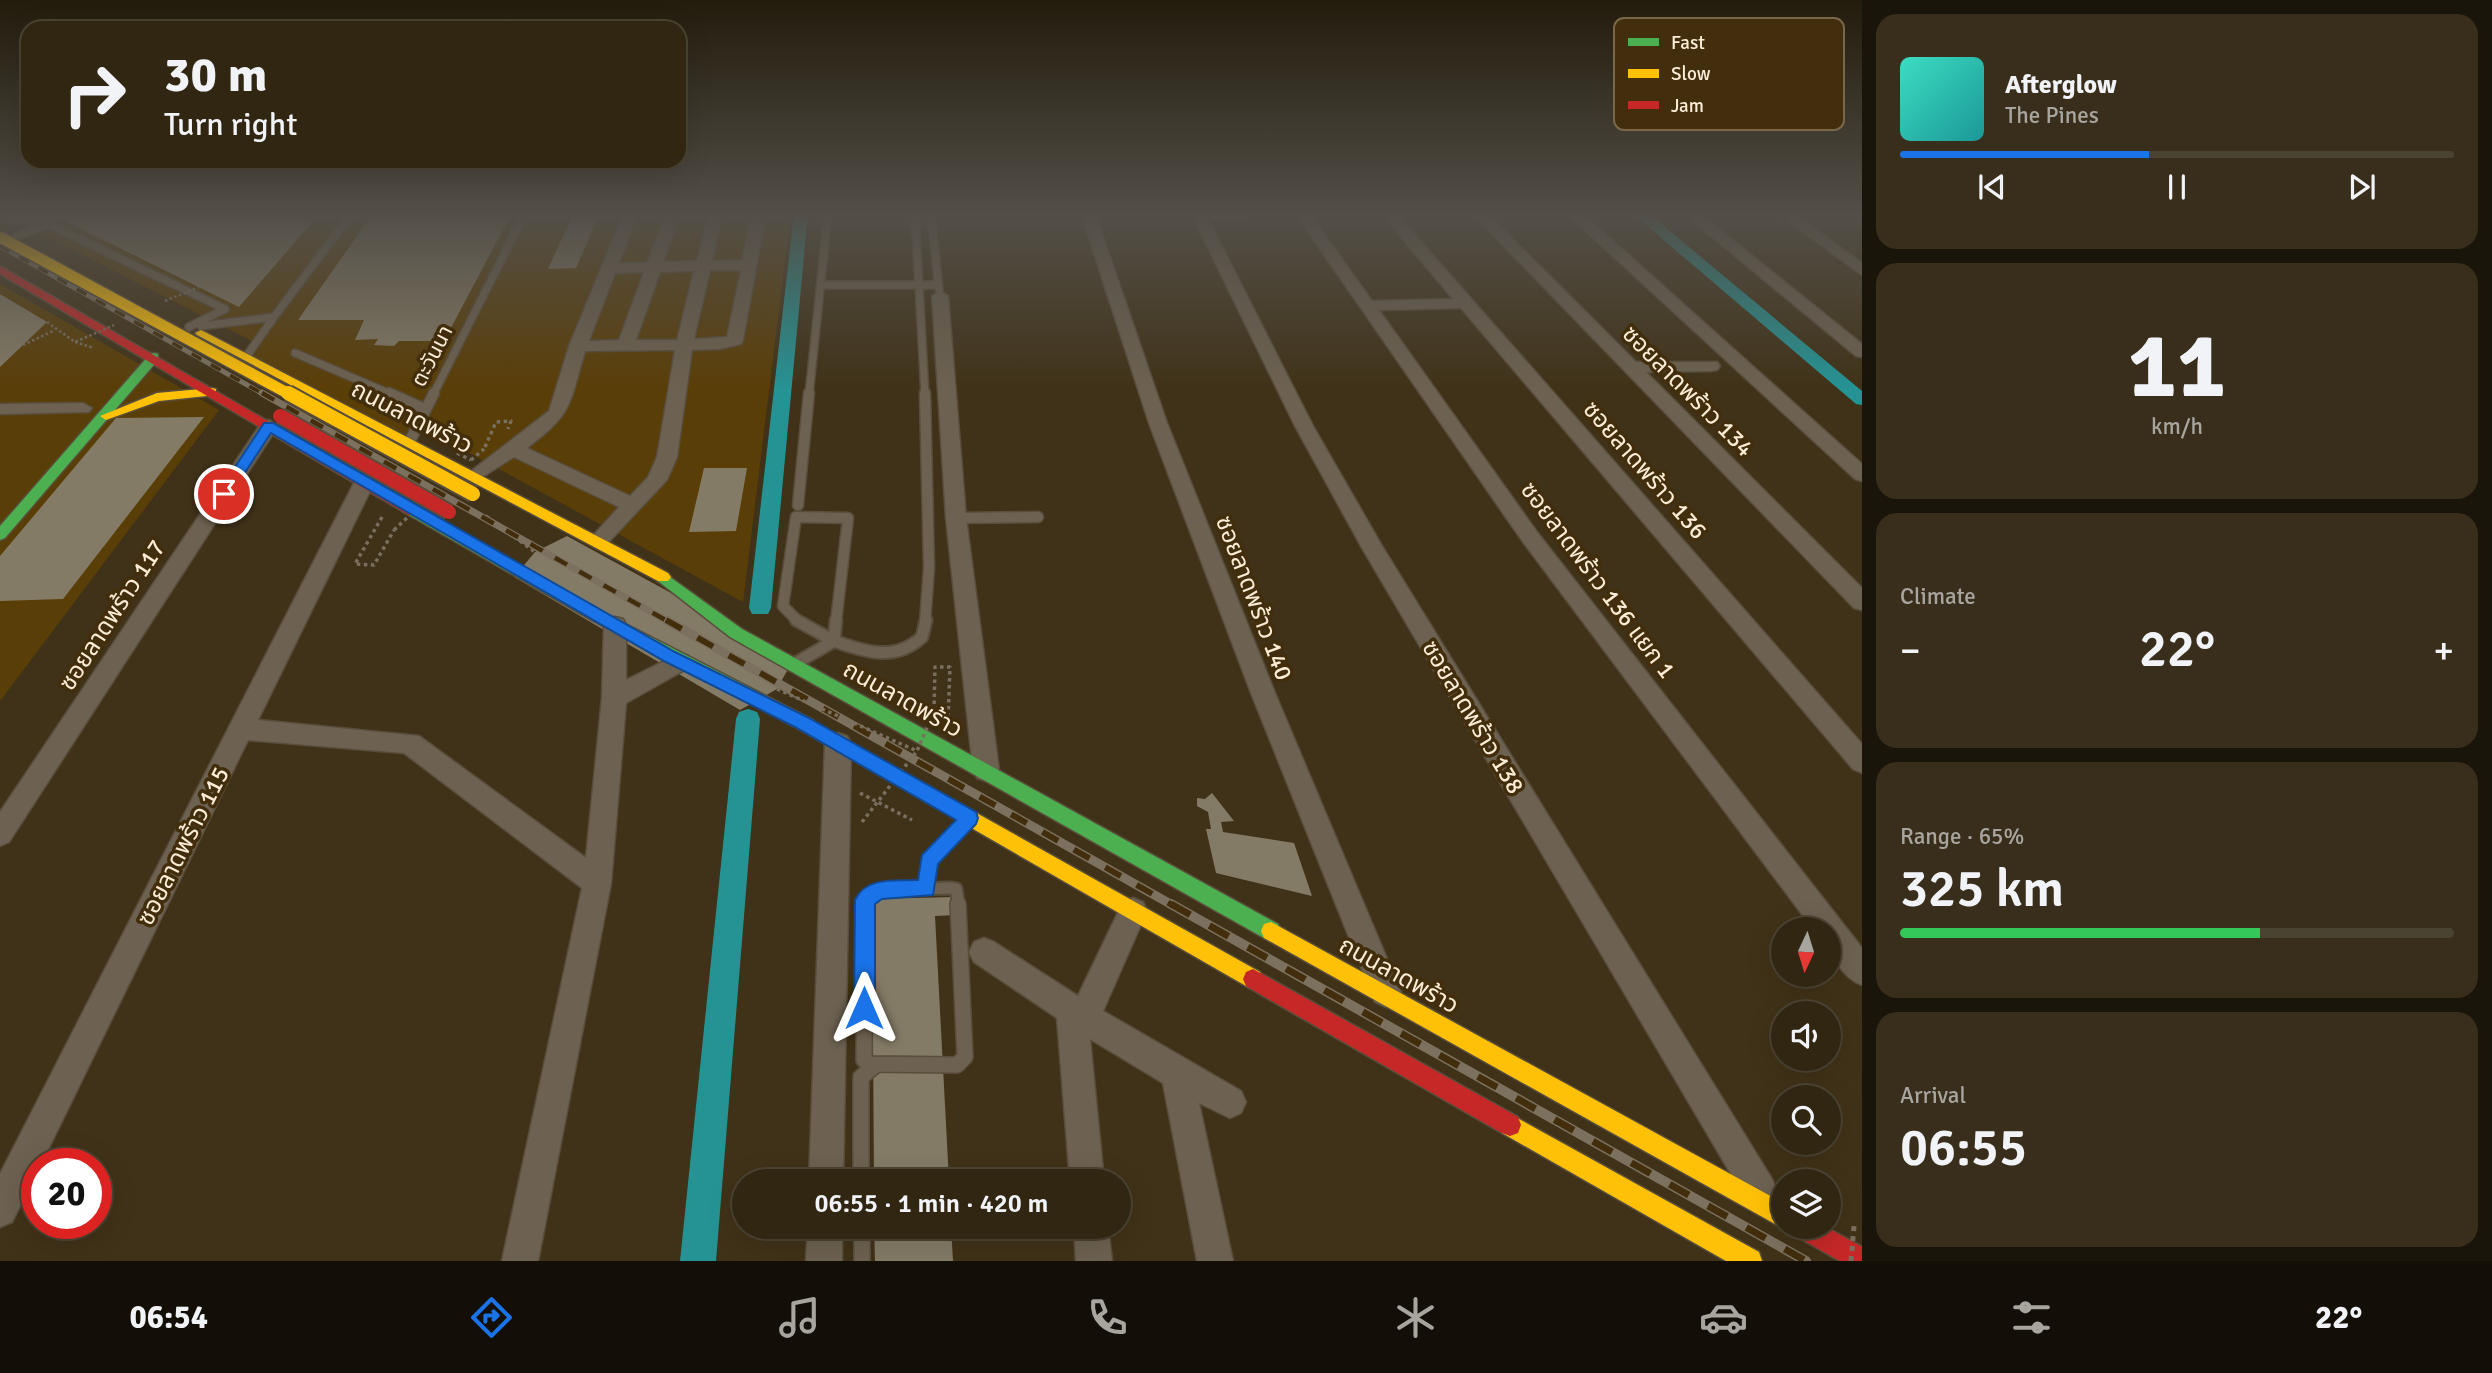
<!DOCTYPE html>
<meta charset="utf-8">
<style>
:root{--surface:#302612;--page:#382e1b;--text:#f1f3f6;--muted:#a8a59f;--line:#4b4332;--accent:#1a73e8}
body{margin:0;font-family:Signika,"Noto Sans Thai",sans-serif;background:var(--page);color:var(--text);height:100vh;display:flex;flex-direction:column;font-size:26px;white-space:nowrap}
*{box-sizing:border-box;margin:0}
p{font-size:23px;color:var(--muted)}
.icon{flex:none;width:38px;height:38px;fill:none;stroke:currentColor;stroke-width:2;stroke-linecap:round;stroke-linejoin:round}
.map{position:relative;flex:1;overflow:hidden}
.panel{display:flex;flex-direction:column;gap:14px;padding:14px;background:#1a150a;width:630px}
.panel>*{flex:none}
.hud{position:absolute;left:21px;top:21px;width:665px;height:147px;border-radius:21px;box-shadow:0 7px 28px #0002,0 0 0 2px var(--line);background:#302612;color:var(--text);overflow:hidden}
.needle{width:46px;rotate:184deg}
.controls{position:absolute;left:1771px;top:917px;display:grid;gap:14px}
.controls a{display:grid;place-items:center;width:70px;height:70px;border-radius:50%;background:var(--surface);box-shadow:0 7px 28px #0002,0 0 0 2px var(--line);font-size:35px}
.speed{position:absolute;left:21px;top:1148px;display:flex;gap:14px;font-size:35px;font-weight:700;text-align:center}
.speed>*{display:grid;place-content:center;width:91px;height:91px;border-radius:50%;background:var(--surface);box-shadow:0 7px 28px #0002,0 0 0 2px var(--line);line-height:1}
.speed .limit{border:10px solid #d22;background:#fff;color:#111}
.pin{position:absolute;display:grid;place-items:center;width:60px;height:60px;color:#fff;margin:-30px;border:4px solid #fff;border-radius:50%;box-shadow:0 2px 7px #0007}
.me{position:absolute;width:77px;margin:-38px;rotate:0deg;stroke-linejoin:round;filter:drop-shadow(0 0 5px #0008)}
.turn{display:flex;align-items:center;gap:24px;height:147px;padding:0 28px;font-size:32px}
.turn .icon{width:91px;height:91px;stroke-width:2.5}
.turn b{display:block;font-size:49px;line-height:60px}
.big{font-size:52px;font-weight:600;line-height:1.1}
.panel .tile{flex:1;display:flex;flex-direction:column;justify-content:center;gap:10px;min-width:0;padding:0 24px;border-radius:21px;background:var(--page)}
.panel .dial{align-items:center;gap:0}
.dial b{font-size:91px;line-height:1}
.song{display:flex;align-items:center;gap:21px}
.cover{width:84px;height:84px;border-radius:10px;background:linear-gradient(135deg,hsl(170 70% 55%),hsl(180 70% 35%))}
.played{height:7px;border-radius:4px;background:linear-gradient(90deg,var(--accent) 45%,var(--line) 45%)}
.keys{display:flex;justify-content:space-around;direction:ltr}
.heat{display:flex;justify-content:space-between;align-items:center;font-size:38px;direction:ltr}
.charge{height:10px;border-radius:5px;background:linear-gradient(90deg,#34c759 65%,var(--line) 0)}
.trip{position:absolute;left:732px;top:1169px;width:399px;height:70px;border-radius:35px;background:var(--surface);box-shadow:0 7px 28px #0002,0 0 0 2px var(--line);font-weight:600;line-height:70px;text-align:center}
.tabs{display:flex;height:112px;justify-content:space-around;align-items:center;background:#130f07;color:var(--muted)}
.tabs .icon{width:49px;height:49px}
.tabs .selected{color:var(--accent)}
.tabs b{font-size:32px;color:var(--text)}
main{display:flex;flex:1;min-height:0}
.map>svg:first-child{display:block}
.built{fill:#5a3e07}
.lines{fill:none;stroke-linecap:round;stroke-linejoin:round}
.canal{fill:#259394;fill-rule:evenodd}
.building{fill:#847b66}
.lane-far3-casing{stroke:#594d3b;stroke-width:10}
.lane-far2-casing{stroke:#594d3b;stroke-width:13}
.lane-far1-casing{stroke:#594d3b;stroke-width:15}
.lane-casing{stroke:#594d3b;stroke-width:18}
.street-casing{stroke:#594d3b;stroke-width:3}
.fast-casing{stroke:#594d3b;stroke-width:3}
.slow-casing{stroke:#594d3b;stroke-width:3}
.jam-casing{stroke:#594d3b;stroke-width:3}
.path-far1{stroke:#796f5f;stroke-width:2.5;stroke-dasharray:2.5 2.5;stroke-linecap:butt}
.path{stroke:#796f5f;stroke-width:3.5;stroke-dasharray:3.5 3.5;stroke-linecap:butt}
.lane-far3{stroke:#6d6251;stroke-width:7}
.lane-far2{stroke:#6d6251;stroke-width:10}
.lane-far1{stroke:#6d6251;stroke-width:11}
.lane{stroke:#6d6251;stroke-width:15}
.street{fill:#6d6251;fill-rule:evenodd}
.fast{fill:#4caf50;fill-rule:evenodd}
.slow{fill:#ffc107;fill-rule:evenodd}
.jam{fill:#c62828;fill-rule:evenodd}
.rail-far3-casing{stroke:#7c715f;stroke-width:5}
.rail-far2-casing{stroke:#7c715f;stroke-width:7}
.rail-far1-casing{stroke:#7c715f;stroke-width:9}
.rail-casing{stroke:#7c715f;stroke-width:10}
.rail-far3{stroke:#422e0d;stroke-width:3.5;stroke-dasharray:11;stroke-linecap:butt}
.rail-far2{stroke:#422e0d;stroke-width:4.5;stroke-dasharray:14;stroke-linecap:butt}
.rail-far1{stroke:#422e0d;stroke-width:6;stroke-dasharray:18;stroke-linecap:butt}
.rail{stroke:#422e0d;stroke-width:7;stroke-dasharray:22;stroke-linecap:butt}
.lane-bridge-casing{stroke:#594d3b;stroke-width:10;stroke-linecap:butt}
.slow-bridge-far1-casing{stroke:#594d3b;stroke-width:14;stroke-linecap:butt}
.slow-bridge-casing{stroke:#594d3b;stroke-width:18;stroke-linecap:butt}
.jam-bridge-casing{stroke:#594d3b;stroke-width:18;stroke-linecap:butt}
.path-bridge-far2{stroke:#796f5f;stroke-width:2.5;stroke-dasharray:2.5 2.5;stroke-linecap:butt}
.path-bridge-far1{stroke:#796f5f;stroke-width:3.5;stroke-dasharray:3.5 3.5;stroke-linecap:butt}
.path-bridge{stroke:#796f5f;stroke-width:5;stroke-dasharray:5 5;stroke-linecap:butt}
.lane-bridge{stroke:#6d6251;stroke-width:7}
.slow-bridge-far1{stroke:#ffc107;stroke-width:11}
.slow-bridge{stroke:#ffc107;stroke-width:14}
.jam-bridge{stroke:#c62828;stroke-width:14}
.route{fill:#1a73e8;stroke:#114b97;stroke-width:2}
.labels{text-anchor:middle;stroke-width:7;stroke-linejoin:round;paint-order:stroke}
.far-street-label{font-size:21px;fill:#fdedd6;stroke:#422e0d}
.street-label{font-size:24px;fill:#fdedd6;stroke:#422e0d}
.key{fill:#422e0d;stroke:#7a6749;stroke-width:2}
.key-label{font-size:19px;fill:#fdedd6}
</style>
<main>
<div class="map">
<svg width="1862" height="1261" viewBox="0 0 1862 1261">
<rect width="100%" height="100%" fill="#403218"/>
<!-- built -->
<path class="built" d="M0 213H791L743 602 418 425 410 441 246 357 256 343Z
M0 284 219 410 0 701Z"/>
<g class="lines">
<!-- canal -->
<path class="canal" d="M794 213H808L771 608 768 614H752L749 608Z
M1632 213H1648L1862 391V405L1856 404Z
M748 709 757 712 760 719 716 1261H680L736 719 739 712Z"/>
</g>
<!-- building -->
<path class="building" d="M49 213H320L239 307Z
M373 213H512L444 341H399L394 346 374 345 378 339 355 340 364 320H298Z
M1204 213H1241L1245 220 1208 221Z
M573 214H600L576 268 548 269Z
M0 294 47 322 0 367Z
M204 417 63 599 0 601V556L116 418Z
M704 468H747L736 531 689 532Z
M567 536 793 660 777 689 740 710 514 577 535 552Z
M1212 793 1234 821 1221 822 1223 832 1294 843 1312 896 1216 873 1206 829H1211L1208 812 1197 806V798L1205 799Z
M954 897 955 915 935 916 949 1181H874L872 899Z
M874 1227H951L953 1261H875Z"/>
<g class="lines">
<defs>
<path id="lane-far3" d="M915 213 925 395
M931 213 939 290
M48 224 225 309 189 327
M18 236 48 224 23 213
M822 285H938
M201 326 274 317 352 213
M295 353 393 395
M246 357 274 317
M433 395 525 213
M809 395 828 213"/>
<path id="lane-far2" d="M389 393 425 409
M925 393 929 568 925 622
M410 441 434 393
M798 505 809 393
M956 518 1038 517
M799 622 783 606 796 517 848 518 836 622"/>
<path id="lane-far1" d="M796 620 834 641 836 620
M796 663 834 641C865 652 895 662 922 637L926 620
M927 889 929 861 965 823
M865 906V900L878 890 950 888 956 889 959 906"/>
<path id="lane" d="M865 904 864 1060 869 1064 957 1065 965 1057 958 904
M861 1181V1077L876 1065
M862 1227V1261"/>
<path id="street" d="M624 213H638L619 263H647L666 213H680L663 262 697 261 709 213H723L712 261 742 260 752 213H766L743 340 741 344 720 349 692 350 677 457 667 480 606 545 599 547 589 540 619 507 514 457 476 481 466 475 549 411 569 346ZM710 270H741L727 337 694 339ZM694 271 677 340H636L660 272ZM644 272 619 340 589 341 615 273ZM675 350 657 457 648 477 630 496 527 448C574 413 569 405 585 351Z
M1081 213H1095L1167 423 1275 693 1401 992 1397 1002 1386 1007 1375 1002 1251 693 1149 423Z
M1191 213H1205L1313 426 1382 546 1772 1179 1777 1191 1772 1203 1760 1208 1748 1203 1362 548 1295 426Z
M1295 213H1309L1372 301 1453 299 1381 213H1396L1862 744V773L1853 769 1461 308 1379 310 1537 532 1862 948V985C1839 976 1829 952 1829 929H1813L1523 542Z
M1472 213H1487L1636 362H1717L1720 366 1717 370 1711 371 1646 372 1862 588V610L1854 608Z
M1566 213H1582L1862 464V481L1855 479Z
M1683 213H1699L1862 344V357L1856 356Z
M1777 213H1793L1862 263V275Z
M940 291 948 296 966 518 999 770 995 778 986 781 977 778 973 770 946 518 932 296Z
M83 403 92 408 89 412 0 414V404Z
M269 420 278 426 9 842 0 846V812L262 422Z
M365 475 375 481 258 720 419 736 586 858 602 698 604 625 607 619 615 617 623 619 626 625V680L680 653 688 656 692 662 688 668 626 703 611 883 538 1261H502L582 888 404 753 248 740 41 1164H37V1172L12 1222 0 1227V1174L355 481Z
M838 733 847 736 851 743 843 1181H809L825 743 829 736Z
M1133 898 1143 902 1147 911 1103 1011 1241 1091 1246 1102 1241 1113 1230 1118 1199 1103 1233 1261H1197L1163 1083 1090 1039 1104 1181H1070L1057 1018 974 962 969 952 974 942 984 938 994 942 1078 996 1123 902Z
M808 1227H842V1261H806Z
M1074 1227H1108L1112 1261H1076Z"/>
<path id="fast" d="M154 353 158 354V360L5 538 0 540V526L150 354Z
M414 507 602 612 813 720 816 725 813 730 807 732 801 730 592 620 409 515 407 512 409 509Z
M663 572 742 629 1278 924 1281 931 1278 938 1271 940 1264 938 730 637 658 581 655 577Z"/>
<path id="slow" d="M201 330 668 573 671 577 668 581H658L197 335 195 333Z
M212 388 216 389V395L159 401 106 420 100 416 157 393Z
M807 718 1260 972 1263 979 1260 986 1253 989 1246 986 801 730 798 725 801 720Z
M1271 922 1783 1203V1227H1786L1783 1228 1775 1224 1264 938 1261 931 1264 924Z
M1510 1114 1759 1252 1762 1261H1726L1502 1133 1499 1125 1502 1117Z"/>
<path id="jam" d="M0 266 419 509 421 512 419 515H409L0 274Z
M1253 969 1518 1117 1521 1125 1518 1133 1510 1136 1502 1133 1246 986 1243 979 1246 972Z
M1790 1227H1826L1862 1247V1261H1840L1794 1235Z"/>
</defs>
<!-- lane-far3 casing -->
<use href="#lane-far3" class="lane-far3-casing"/>
<!-- lane-far2 casing -->
<use href="#lane-far2" class="lane-far2-casing"/>
<!-- lane-far1 casing -->
<use href="#lane-far1" class="lane-far1-casing"/>
<!-- lane casing -->
<use href="#lane" class="lane-casing"/>
<!-- street casing -->
<use href="#street" class="street-casing"/>
<!-- fast casing -->
<use href="#fast" class="fast-casing"/>
<!-- slow casing -->
<use href="#slow" class="slow-casing"/>
<!-- jam casing -->
<use href="#jam" class="jam-casing"/>
<!-- path-far1 -->
<path class="path-far1" d="M75 342 94 348
M23 345 55 330"/>
<!-- path -->
<path class="path" d="M485 447 496 422 511 421 508 429
M486 516 535 552
M382 517 355 564 374 565 394 530
M934 711 935 667H950L948 721
M860 793 912 820"/>
<!-- lane-far3 -->
<use href="#lane-far3" class="lane-far3"/>
<!-- lane-far2 -->
<use href="#lane-far2" class="lane-far2"/>
<!-- lane-far1 -->
<use href="#lane-far1" class="lane-far1"/>
<!-- lane -->
<use href="#lane" class="lane"/>
<!-- street -->
<use href="#street" class="street"/>
<!-- fast -->
<use href="#fast" class="fast"/>
<!-- slow -->
<use href="#slow" class="slow"/>
<!-- jam -->
<use href="#jam" class="jam"/>
<defs>
<path id="rail-far3" d="M0 246 265 395"/>
<path id="rail-far2" d="M262 393 669 622"/>
<path id="rail-far1" d="M666 620 1174 906"/>
<path id="rail" d="M1171 904 1806 1261"/>
</defs>
<!-- rail-far3 casing -->
<use href="#rail-far3" class="rail-far3-casing"/>
<!-- rail-far2 casing -->
<use href="#rail-far2" class="rail-far2-casing"/>
<!-- rail-far1 casing -->
<use href="#rail-far1" class="rail-far1-casing"/>
<!-- rail casing -->
<use href="#rail" class="rail-casing"/>
<!-- rail-far3 -->
<use href="#rail-far3" class="rail-far3"/>
<!-- rail-far2 -->
<use href="#rail-far2" class="rail-far2"/>
<!-- rail-far1 -->
<use href="#rail-far1" class="rail-far1"/>
<!-- rail -->
<use href="#rail" class="rail"/>
<defs>
<path id="lane-bridge" d="M0 218 31 221 60 217"/>
<path id="slow-bridge-far1" d="M0 237 291 395"/>
<path id="slow-bridge" d="M288 393 473 494"/>
<path id="jam-bridge" d="M280 416 449 512"/>
</defs>
<!-- lane-bridge casing -->
<use href="#lane-bridge" class="lane-bridge-casing"/>
<!-- slow-bridge-far1 casing -->
<use href="#slow-bridge-far1" class="slow-bridge-far1-casing"/>
<!-- slow-bridge casing -->
<use href="#slow-bridge" class="slow-bridge-casing"/>
<!-- jam-bridge casing -->
<use href="#jam-bridge" class="jam-bridge-casing"/>
<!-- path-bridge-far2 -->
<path class="path-bridge-far2" d="M165 301 199 287
M47 322 75 342 114 325"/>
<!-- path-bridge-far1 -->
<path class="path-bridge-far1" d="M457 453 471 460
M471 460 484 449
M394 530 408 517
M777 689 917 751 934 711
M862 822 917 751"/>
<!-- path-bridge -->
<path class="path-bridge" d="M1851 1261 1854 1226"/>
<!-- lane-bridge -->
<use href="#lane-bridge" class="lane-bridge"/>
<!-- slow-bridge-far1 -->
<use href="#slow-bridge-far1" class="slow-bridge-far1"/>
<!-- slow-bridge -->
<use href="#slow-bridge" class="slow-bridge"/>
<!-- jam-bridge -->
<use href="#jam-bridge" class="jam-bridge"/>
</g>
<!-- sky -->
<linearGradient id="sky" x2="0" y2="1"><stop stop-color="#231c0d"/><stop offset="0.55" stop-color="#534f48"/><stop offset="1" stop-color="#534f48" stop-opacity="0"/></linearGradient>
<rect width="1862" height="390" fill="url(#sky)"/>
<!-- route -->
<path class="route" d="M264 423H273L675 652 807 717 976 812 978 818 976 824 938 864 933 895 882 899 875 904V1008L872 1016 864 1019 857 1016 854 1008 855 900C866 876 896 881 918 880L922 855 956 820 795 727 664 661 271 433 229 497H219L217 494Z"/>
<g class="labels">
<!-- far-street labels -->
<g class="far-street-label">
<text transform="translate(432 356) rotate(-63)" y="7">ตะวันนา</text>
</g>
<!-- street labels -->
<g class="street-label">
<text transform="translate(1688 391) rotate(45)" y="8">ซอยลาดพร้าว 134</text>
<text transform="translate(412 417) rotate(27)" y="8">ถนนลาดพร้าว</text>
<text transform="translate(1645 470) rotate(49)" y="8">ซอยลาดพร้าว 136</text>
<text transform="translate(1598 580) rotate(53)" y="8">ซอยลาดพร้าว 136 แยก 1</text>
<text transform="translate(1254 598) rotate(69)" y="8">ซอยลาดพร้าว 140</text>
<text transform="translate(112 615) rotate(-57)" y="8">ซอยลาดพร้าว 117</text>
<text transform="translate(903 699) rotate(29)" y="8">ถนนลาดพร้าว</text>
<text transform="translate(1473 717) rotate(59)" y="8">ซอยลาดพร้าว 138</text>
<text transform="translate(183 846) rotate(-63)" y="8">ซอยลาดพร้าว 115</text>
<text transform="translate(1399 975) rotate(29)" y="8">ถนนลาดพร้าว</text>
</g>
</g>
<!-- legend -->
<rect x="1614" y="18" width="230" height="112" rx="10" class="key"/>
<rect x="1628" y="38" width="31" height="8" fill="#4caf50"/>
<rect x="1628" y="69" width="31" height="9" fill="#ffc107"/>
<rect x="1628" y="101" width="31" height="8" fill="#c62828"/>
<g class="key-label">
<text x="1671" y="49">Fast</text>
<text x="1671" y="80">Slow</text>
<text x="1671" y="112">Jam</text>
</g>
</svg>
<div class="controls">
<a><svg class="needle" viewBox="-14 -14 28 28"><path d="M0-13l5 13h-10z" fill="#e53935"/><path d="M0 13l5-13h-10z" fill="#a8a59f"/></svg></a>
<a><svg class="icon" aria-label="sound" viewBox="0 0 24 24"><path d="M4 9h4l5-4v14l-5-4H4zM17 9q2 3 0 6"/></svg></a>
<a><svg class="icon" aria-label="search" viewBox="0 0 24 24"><circle cx="10" cy="10" r="6"/><path d="M15 15l6 6"/></svg></a>
<a><svg class="icon" aria-label="layers" viewBox="0 0 24 24"><path d="M12 4l9 5-9 5-9-5zM3 14l9 5 9-5"/></svg></a>
</div>
<div class="speed"><div class="limit">20</div></div>
<div class="pin" style="left:224px;top:494px;background:#d93025"><svg class="icon" aria-label="arrive" viewBox="0 0 24 24"><path d="M6 21V4h12l-3 4 3 4H6"/></svg></div>
<svg class="me" style="left:864px;top:1008px" viewBox="-20 -20 40 40"><path d="M0-17L14 15 0 8-14 15z" fill="#1a73e8" stroke="#fff" stroke-width="4"/></svg>
<div class="trip">06:55 · 1 min · 420 m</div>
<div class="hud">
<div class="turn"><svg class="icon" aria-label="right" viewBox="0 0 24 24"><path d="M7 20v-9h11M14 6l5 5-5 5"/></svg><div><b>30 m</b>Turn right</div></div>
</div>
</div>
<section class="panel">
<div class="tile">
<div class="song"><i class="cover"></i><div><b>Afterglow</b><p>The Pines</p></div></div>
<div class="played"></div>
<div class="keys"><svg class="icon" aria-label="previous" viewBox="0 0 24 24"><path d="M18 5L8 12l10 7zM5 5v14"/></svg><svg class="icon" aria-label="pause" viewBox="0 0 24 24"><path d="M8 5v14M16 5v14"/></svg><svg class="icon" aria-label="next" viewBox="0 0 24 24"><path d="M6 5l10 7-10 7zM19 5v14"/></svg></div>
</div>
<div class="tile dial"><b>11</b><p>km/h</p></div>
<div class="tile"><p>Climate</p>
<div class="heat"><a>−</a><b class="big">22°</b><a>+</a></div>
</div>
<div class="tile"><p>Range · 65%</p><b class="big">325 km</b><div class="charge"></div></div>
<div class="tile"><p>Arrival</p><b class="big">06:55</b></div>
</section>
</main>
<nav class="tabs">
<b>06:54</b>
<svg class="icon selected" aria-label="directions" viewBox="0 0 24 24"><path d="M12 3l9 9-9 9-9-9zM9 14v-3h6M13 9l2 2-2 2"/></svg>
<svg class="icon" aria-label="music" viewBox="0 0 24 24"><path d="M9 18V5l10-2v13"/><circle cx="6" cy="18" r="3"/><circle cx="16" cy="16" r="3"/></svg>
<svg class="icon" aria-label="phone" viewBox="0 0 24 24"><path d="M5 4h4l2 5-3 2q2 4 5 5l2-3 5 2v4C11 20 4 13 5 4z"/></svg>
<svg class="icon" aria-label="climate" viewBox="0 0 24 24"><path d="M12 3v18M4 7l16 10M4 17L20 7"/></svg>
<svg class="icon" aria-label="car" viewBox="0 0 24 24"><path d="M5 17H2v-5l4-1 3-4h7l3 4 3 1v5h-3M9 17h6M6 11h13"/><circle cx="7" cy="17" r="2"/><circle cx="17" cy="17" r="2"/></svg>
<svg class="icon" aria-label="filters" viewBox="0 0 24 24"><path d="M4 7h16M4 17h16"/><circle cx="9" cy="7" r="2"/><circle cx="15" cy="17" r="2"/></svg>
<b>22°</b>
</nav>
